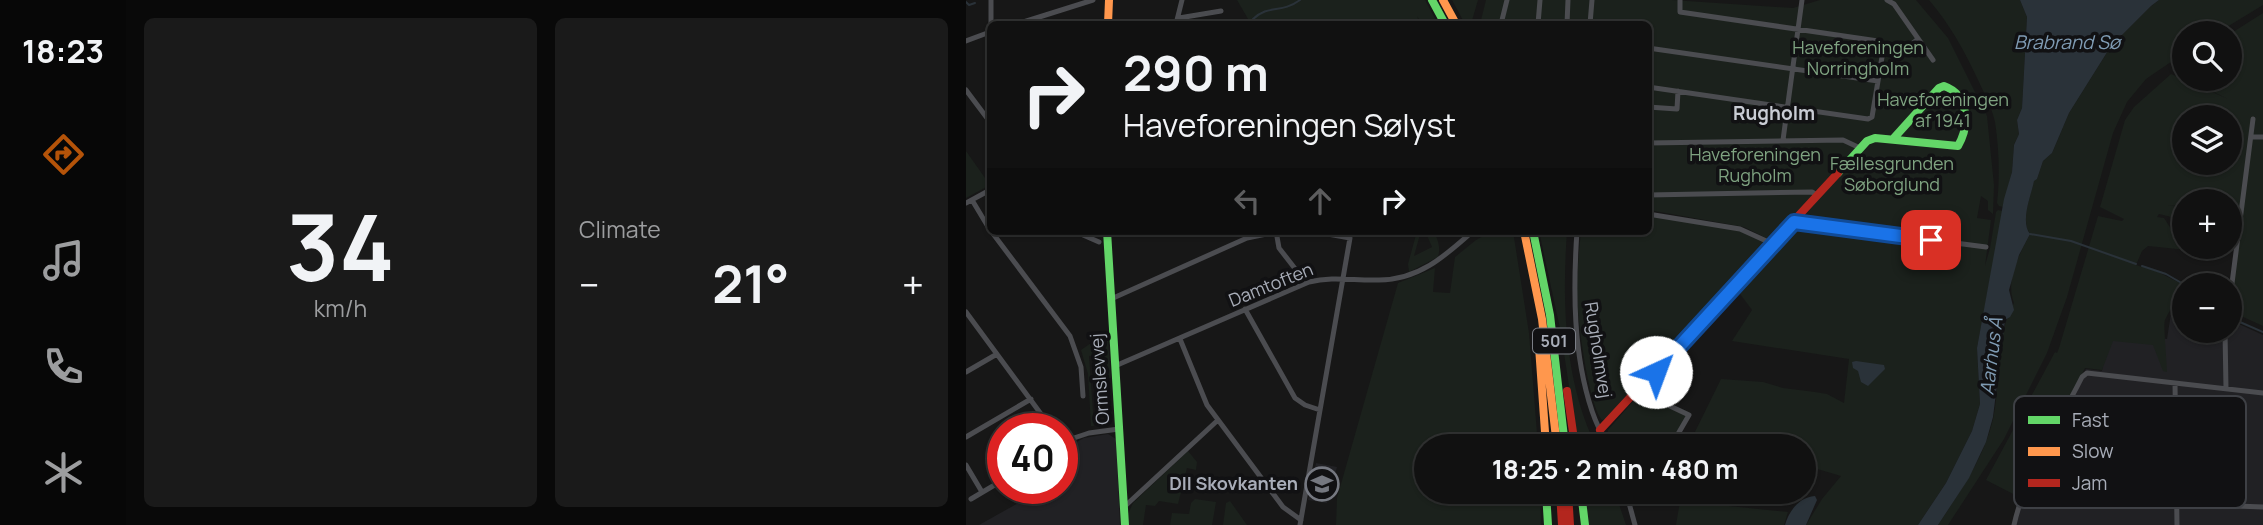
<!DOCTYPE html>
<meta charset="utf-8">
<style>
:root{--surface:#111;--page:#1a1a1a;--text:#f1f3f6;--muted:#9c9d9f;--line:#303131;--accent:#b45309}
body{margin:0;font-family:Manrope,sans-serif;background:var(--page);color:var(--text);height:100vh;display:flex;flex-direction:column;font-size:26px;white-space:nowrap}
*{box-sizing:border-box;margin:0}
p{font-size:23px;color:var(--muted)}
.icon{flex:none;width:38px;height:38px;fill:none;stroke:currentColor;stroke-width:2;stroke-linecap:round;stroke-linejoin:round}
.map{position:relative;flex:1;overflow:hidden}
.details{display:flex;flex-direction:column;gap:18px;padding:18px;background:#090909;width:840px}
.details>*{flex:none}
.banner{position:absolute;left:21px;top:21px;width:665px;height:214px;border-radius:10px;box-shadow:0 2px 5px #0004,0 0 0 2px var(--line);background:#111;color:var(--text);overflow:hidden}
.controls{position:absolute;left:1206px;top:21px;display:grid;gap:14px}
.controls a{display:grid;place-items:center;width:70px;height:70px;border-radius:50%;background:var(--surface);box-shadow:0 2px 5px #0004,0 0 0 2px var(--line);font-size:35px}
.speed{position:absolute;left:21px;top:413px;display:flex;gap:14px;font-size:35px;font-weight:700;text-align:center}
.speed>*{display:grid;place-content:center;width:91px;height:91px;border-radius:50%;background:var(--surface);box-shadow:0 2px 5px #0004,0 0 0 2px var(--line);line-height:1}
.speed .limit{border:10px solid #d22;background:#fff;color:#111}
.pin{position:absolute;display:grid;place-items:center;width:60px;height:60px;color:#fff;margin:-30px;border-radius:14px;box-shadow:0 4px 10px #0006}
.me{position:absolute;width:77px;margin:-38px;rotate:43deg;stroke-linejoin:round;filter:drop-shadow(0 0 5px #0008)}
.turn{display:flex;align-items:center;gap:24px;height:147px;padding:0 21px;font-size:32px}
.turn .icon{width:91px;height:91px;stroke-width:2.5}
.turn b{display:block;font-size:49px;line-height:60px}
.lanes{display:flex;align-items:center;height:66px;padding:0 21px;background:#0003;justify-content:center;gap:35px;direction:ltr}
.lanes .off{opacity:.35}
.big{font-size:52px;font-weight:700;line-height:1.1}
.details .tile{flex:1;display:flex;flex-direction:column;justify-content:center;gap:10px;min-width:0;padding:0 24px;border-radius:10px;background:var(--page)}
.details .dial{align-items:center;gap:0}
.dial b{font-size:91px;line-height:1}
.heat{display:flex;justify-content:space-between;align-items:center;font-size:38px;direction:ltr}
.details .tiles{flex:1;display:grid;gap:18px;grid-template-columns:repeat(2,1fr)}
.trip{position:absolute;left:448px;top:434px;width:402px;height:70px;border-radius:35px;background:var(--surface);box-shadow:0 2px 5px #0004,0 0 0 2px var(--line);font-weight:700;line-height:70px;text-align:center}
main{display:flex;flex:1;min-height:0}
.tab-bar{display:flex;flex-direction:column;width:126px;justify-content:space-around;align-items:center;background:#070707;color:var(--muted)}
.tab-bar .icon{width:49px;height:49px}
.tab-bar .on{color:var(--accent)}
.tab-bar b{font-size:32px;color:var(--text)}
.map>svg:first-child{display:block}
.built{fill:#212124}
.green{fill:#1b211c;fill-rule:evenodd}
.water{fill:#2a3239}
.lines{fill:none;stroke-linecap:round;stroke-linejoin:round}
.stream{stroke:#2a3239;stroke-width:2}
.street{stroke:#4b4c50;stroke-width:5}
.fast{stroke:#63d668;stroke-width:8}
.slow{stroke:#ff974d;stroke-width:8}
.jam{stroke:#b3261e;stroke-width:8}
.route-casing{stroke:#114b97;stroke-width:18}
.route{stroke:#1a73e8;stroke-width:12}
.labels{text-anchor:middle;stroke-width:7;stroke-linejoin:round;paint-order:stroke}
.shield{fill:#111113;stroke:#7b7e86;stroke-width:2}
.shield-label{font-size:16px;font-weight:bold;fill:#a8adb8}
.park-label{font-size:18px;fill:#7fa381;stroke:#111113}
.street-label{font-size:18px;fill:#a8adb8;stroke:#111113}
.poi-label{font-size:18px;font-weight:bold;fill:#a8adb8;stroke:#111113;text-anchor:end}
.water-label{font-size:19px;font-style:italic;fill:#7f9bb3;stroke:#111113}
.neighbourhood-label{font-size:19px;font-weight:bold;fill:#c9ccd4;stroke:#111113}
.key{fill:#111113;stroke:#3e4045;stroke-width:2}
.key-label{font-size:19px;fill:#a8adb8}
</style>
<main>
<nav class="tab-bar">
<b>18:23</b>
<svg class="icon on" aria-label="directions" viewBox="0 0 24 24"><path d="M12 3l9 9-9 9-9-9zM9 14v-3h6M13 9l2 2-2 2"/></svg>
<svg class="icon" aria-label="music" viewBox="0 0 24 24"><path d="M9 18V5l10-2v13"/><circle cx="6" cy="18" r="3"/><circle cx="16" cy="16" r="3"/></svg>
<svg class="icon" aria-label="phone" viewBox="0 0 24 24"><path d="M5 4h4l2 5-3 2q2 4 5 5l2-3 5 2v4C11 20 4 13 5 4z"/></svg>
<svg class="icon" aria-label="climate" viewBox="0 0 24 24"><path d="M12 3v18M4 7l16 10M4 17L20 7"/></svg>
</nav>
<section class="details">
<div class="tiles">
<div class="tile dial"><b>34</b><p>km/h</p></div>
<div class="tile"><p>Climate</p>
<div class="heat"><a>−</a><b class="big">21°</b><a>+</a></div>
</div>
</div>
</section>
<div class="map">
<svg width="1297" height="525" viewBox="0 0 1297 525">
<rect width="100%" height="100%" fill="#171717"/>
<!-- built -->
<path class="built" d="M1215 287 1218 289V331H1264V320L1297 335V525H1046L1053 497 1120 369 1136 371 1140 332 1201 339 1205 313Z
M142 434 150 439 154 525H13L79 488H96V467L101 464 96 456V450L118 438Z
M350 463 371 467 361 503 342 500Z"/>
<!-- green -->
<path class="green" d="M271 0H459L472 24H456L451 16 454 24H285Z
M486 0H512L505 24H499Z
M520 0H706L827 8 854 0H950L982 38 1021 116 1028 185 1027 214 1022 210V201L1015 196 1011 218 1025 220 1019 266 1024 248 1030 212 1032 210 1037 211 1011 348 1014 404 1006 431 980 483 952 525H840L856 499 875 476 838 465V446H745L724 442 755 379 797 382 817 388 849 392 861 394 878 403 883 359 766 341 786 310 771 290 810 243 778 227 683 210 682 24H514Z
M963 0H1054L1061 17 1056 108 1051 120 1053 134 1048 145 1046 172 1037 207 1033 206 1031 203C1034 177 1033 148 1029 122 1026 108 1019 95 1013 82 999 52 985 26 963 0Z
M1193 0H1297V5L1251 33H1218V53L1180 79 1161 102 1147 133 1101 297 1081 353 1038 439 982 525H972C994 491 1020 456 1028 414 1035 377 1029 337 1048 303 1039 280 1053 255 1064 234 1054 220 1065 196 1068 180L1071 179 1077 161 1086 153 1103 113 1145 46 1185 6Z
M1297 13V326L1264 311 1274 214 1264 213V201H1218V207L1202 205 1218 208V220L1193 214 1191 217 1198 218 1207 232 1218 239V247H1222L1221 250 1182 246 1176 251 1170 265 1192 272 1214 283C1213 299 1205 307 1199 320 1197 324 1201 362 1201 372L1197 371 1187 345 1147 341 1136 370 1119 368 1053 497 1020 480 1089 352 1091 353 1093 348 1132 216 1156 221 1158 219 1134 207 1159 120 1168 107 1205 74 1262 99 1221 79H1264V34ZM1218 117H1264V163H1218Z
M0 151 24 185 0 198Z
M683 215 774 231 797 241 800 248 645 418 636 420C622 403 611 317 611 292 611 272 613 251 615 231H682Z
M451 231H455L448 256 466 247 459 231H468C472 241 475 247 472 257L443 272 442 264Z
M526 231H547L563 333 572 446H460V492H574L575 525H370L371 498 432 283 469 268 467 292 484 293 489 257 510 240Z
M573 231H601C596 303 598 380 630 446H612L595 333Z
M142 340 145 378H141L138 355 123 356 128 426H125L122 374 115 350 125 343Z
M676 391 723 412 703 446H646L641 437 642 430Z
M222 451 231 462 230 470 221 468 212 504 193 501 189 506 180 505 177 525H163L162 514 167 503Z
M618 492H649L660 525H622Z
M229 499 250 502 246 525H204L206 513 223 514 225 503Z
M264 501 281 525H257L260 503Z
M714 501 822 512 818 525H710Z"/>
<!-- water -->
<path class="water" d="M1054 0H1193L1185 6 1145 46 1103 113 1086 153 1077 161 1071 179 1068 181C1065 196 1054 221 1064 234L1053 255 1043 290 1048 310 1044 317 1039 320 1027 417 1020 442 1003 478 972 525H952L980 483 1006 431 1014 404 1011 348 1038 199 1046 172 1048 145 1053 134 1051 120 1056 108 1061 17Z
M890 361 918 365 919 369 902 386 895 382 892 371 887 368 886 362Z
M849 496 851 500 840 525H819C823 511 833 497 849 496Z"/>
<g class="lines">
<!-- stream -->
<path class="stream" d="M0 2 3 5 9 3
M287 19C303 4 315 14 334 0
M1064 234 1105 241 1170 264
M1176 266 1200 274 1219 285
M1267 319 1297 332"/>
<!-- street -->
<path class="street" d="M714 0V12L912 41 930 57 952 39
M921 0 928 4 967 60
M213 18 255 11
M25 24V0
M51 24 127 0
M210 24 216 0
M535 24 541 0
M572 24 574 0
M601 24 602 0
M624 24 626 0
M0 41 24 32V27
M682 48 912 81
M682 87 902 119 906 117 918 45
M0 90 24 122
M682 107 711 109 712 91
M1285 137H1297
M817 140 836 0
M682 143 877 140 894 148
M682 195 846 192 851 195
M6 200 24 230
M0 203 24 190
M682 214 774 229 807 244
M828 222 1020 247
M25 231 104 336 115 367 117 396
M108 231 133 242
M310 231 313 248 334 275
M611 231C607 290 607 354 626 411 630 423 636 435 642 446
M145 299 281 238 316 231
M1264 299 1287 119
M279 309 329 398 339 405 354 410
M0 312 86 429
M1259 331 1260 389
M214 339 241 405 317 507 335 520
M149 366 343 282C367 276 389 281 413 280 453 280 479 256 507 231
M0 372 31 354
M1209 383 1211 525
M672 391 723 415 705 446
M1088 432 1210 441
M0 437 65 399
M96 442 123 433 153 429
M0 465 16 492
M660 492 669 525
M1056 498 1297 507
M5 499 37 480
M663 502 672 501 678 492
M158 507 252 420
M334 525 384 238 345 231
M1048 525C1059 475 1093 423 1116 377L1121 373 1297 393"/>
<!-- fast -->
<path class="fast" d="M466 0 479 24
M872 173 901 141 909 138 992 146C1004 125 1003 95 978 86L973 88 927 139
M141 231 159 525
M567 231 584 315 599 446
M580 492 582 525
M615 492 619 525"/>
<!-- slow -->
<path class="slow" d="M477 0 490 24
M142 24 143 0
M558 231 576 319 591 446
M573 347 580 446"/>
<!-- jam -->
<path class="jam" d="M601 391 609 446
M634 430 872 173
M594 492 596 525
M602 492 604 525"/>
</g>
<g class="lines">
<defs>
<path id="route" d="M690 372 828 222 965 240"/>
</defs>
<!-- route casing -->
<use href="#route" class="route-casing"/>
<!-- route -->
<use href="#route" class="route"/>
</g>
<!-- icons -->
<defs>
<symbol id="school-ring" viewBox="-11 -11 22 22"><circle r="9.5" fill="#111113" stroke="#757880" stroke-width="1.5"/><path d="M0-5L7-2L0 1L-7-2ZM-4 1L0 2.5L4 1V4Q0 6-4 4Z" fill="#757880"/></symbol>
</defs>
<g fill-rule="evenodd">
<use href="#school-ring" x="337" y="465" width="38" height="38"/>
</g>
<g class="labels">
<!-- shield labels -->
<rect class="shield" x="567" y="328.5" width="42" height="25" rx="5"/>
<g class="shield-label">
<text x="588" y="347">501</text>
</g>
<!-- park labels -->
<g class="park-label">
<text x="892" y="54">Haveforeningen<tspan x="892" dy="21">Norringholm</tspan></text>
<text x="977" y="106">Haveforeningen<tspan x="977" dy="21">af 1941</tspan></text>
<text x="789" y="161">Haveforeningen<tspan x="789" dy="21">Rugholm</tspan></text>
<text x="926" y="170">Fællesgrunden<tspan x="926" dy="21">Søborglund</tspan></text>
</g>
<!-- street labels -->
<g class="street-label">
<text transform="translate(305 285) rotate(-22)" y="6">Damtoften</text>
<text transform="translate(632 350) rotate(81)" y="6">Rugholmvej</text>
<text transform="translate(134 379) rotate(-94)" y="6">Ormslevvej</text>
</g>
<!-- poi labels -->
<g class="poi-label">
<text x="332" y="490">DII Skovkanten</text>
</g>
<!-- water labels -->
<g class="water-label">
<text x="1101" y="49">Brabrand Sø</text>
<text transform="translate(1025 356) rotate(-83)" y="7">Aarhus Å</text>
</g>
<!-- neighbourhood labels -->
<g class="neighbourhood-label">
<text x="808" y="120">Rugholm</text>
</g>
</g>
<!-- legend -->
<rect x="1048" y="396" width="232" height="112" rx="10" class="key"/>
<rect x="1062" y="416" width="32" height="8" fill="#63d668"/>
<rect x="1062" y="447" width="32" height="9" fill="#ff974d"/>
<rect x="1062" y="479" width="32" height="8" fill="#b3261e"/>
<g class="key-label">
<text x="1106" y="427">Fast</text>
<text x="1106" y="458">Slow</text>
<text x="1106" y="490">Jam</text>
</g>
</svg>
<div class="controls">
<a><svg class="icon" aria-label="search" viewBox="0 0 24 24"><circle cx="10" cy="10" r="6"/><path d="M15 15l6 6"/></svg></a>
<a><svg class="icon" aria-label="layers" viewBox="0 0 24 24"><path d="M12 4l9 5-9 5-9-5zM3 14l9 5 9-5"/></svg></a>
<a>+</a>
<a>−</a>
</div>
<div class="speed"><div class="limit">40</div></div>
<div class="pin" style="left:965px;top:240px;background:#d93025"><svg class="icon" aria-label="arrive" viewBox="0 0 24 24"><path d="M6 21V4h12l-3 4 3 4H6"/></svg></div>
<svg class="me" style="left:690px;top:372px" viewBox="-20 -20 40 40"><circle r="19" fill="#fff"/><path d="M0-13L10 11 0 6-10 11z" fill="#1a73e8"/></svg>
<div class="trip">18:25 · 2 min · 480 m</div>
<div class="banner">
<div class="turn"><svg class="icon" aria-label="right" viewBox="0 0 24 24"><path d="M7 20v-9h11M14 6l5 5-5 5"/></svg><div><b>290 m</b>Haveforeningen Sølyst</div></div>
<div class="lanes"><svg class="icon off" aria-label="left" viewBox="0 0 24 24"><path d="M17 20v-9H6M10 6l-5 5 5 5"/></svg><svg class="icon off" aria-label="ahead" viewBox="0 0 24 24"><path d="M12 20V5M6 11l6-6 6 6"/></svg><svg class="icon" aria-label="right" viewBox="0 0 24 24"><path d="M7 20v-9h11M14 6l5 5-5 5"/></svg></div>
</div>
</div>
</main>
